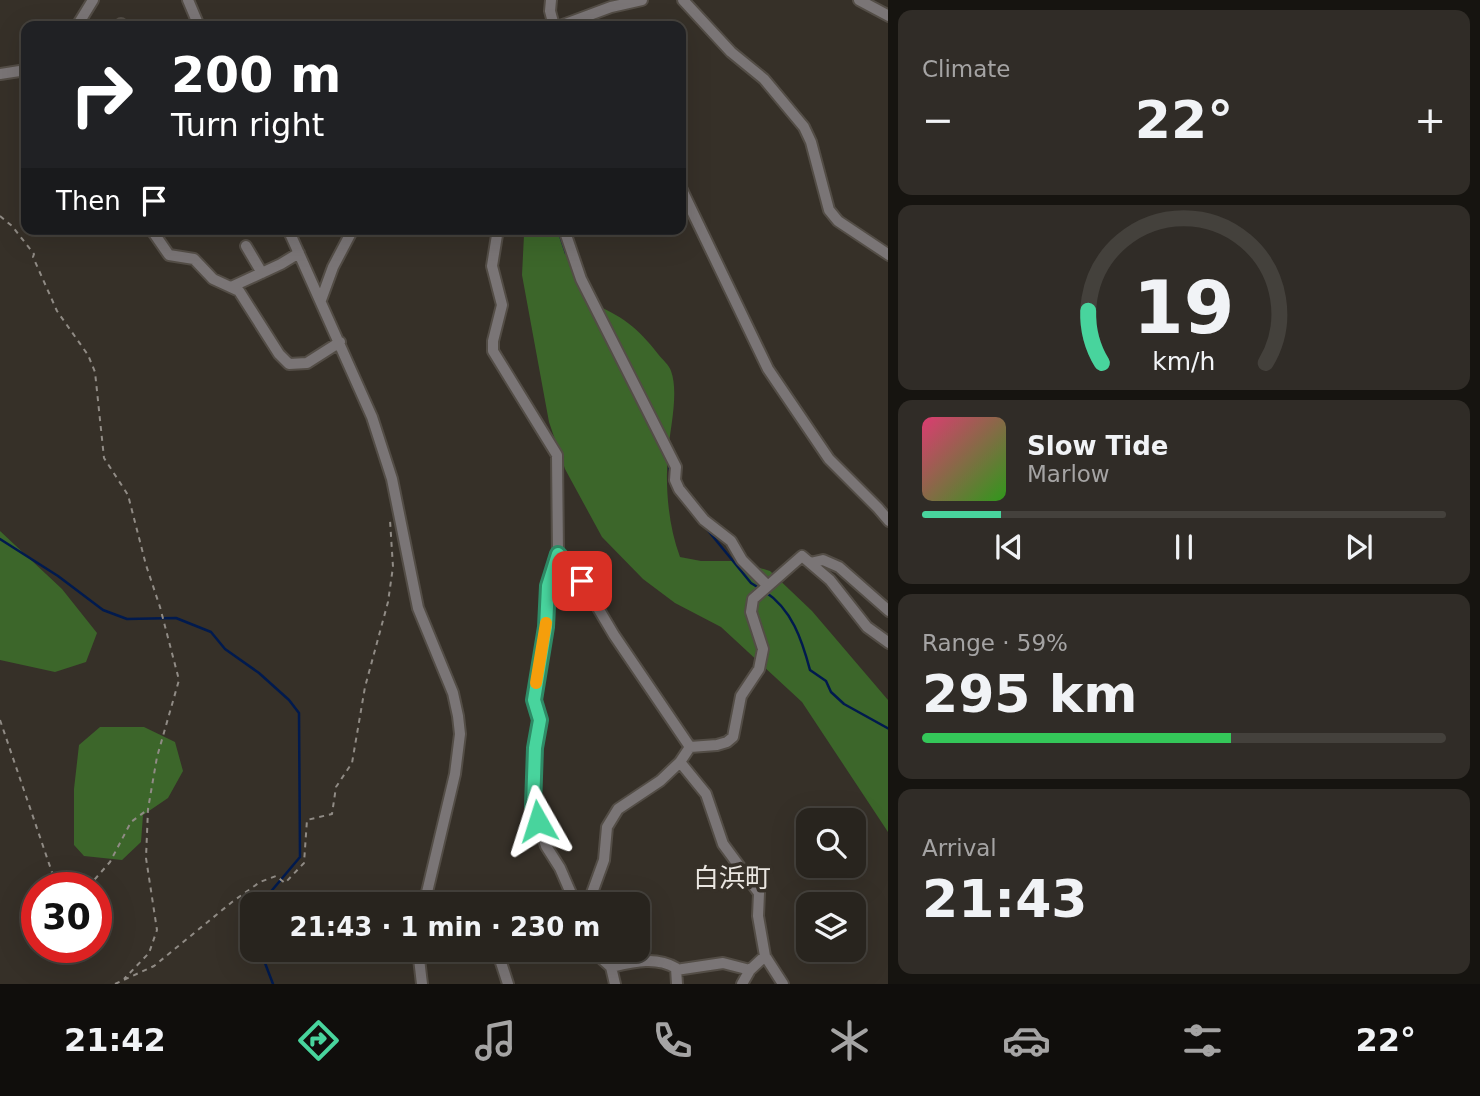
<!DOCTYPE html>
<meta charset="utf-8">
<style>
:root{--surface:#28241e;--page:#302c27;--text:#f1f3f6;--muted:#a5a4a4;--line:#44413c;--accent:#48d49d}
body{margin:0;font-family:"DejaVu Sans","Noto Sans JP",sans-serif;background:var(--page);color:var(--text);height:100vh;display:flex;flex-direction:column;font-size:26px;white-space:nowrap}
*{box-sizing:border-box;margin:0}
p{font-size:23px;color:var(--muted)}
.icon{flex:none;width:38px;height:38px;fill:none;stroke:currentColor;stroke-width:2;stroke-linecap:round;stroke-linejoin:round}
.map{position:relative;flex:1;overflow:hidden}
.side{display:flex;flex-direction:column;gap:10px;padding:10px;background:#161410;width:592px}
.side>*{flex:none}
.guide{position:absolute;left:21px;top:21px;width:665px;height:214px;border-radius:14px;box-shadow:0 7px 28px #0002,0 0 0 2px var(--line);background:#202124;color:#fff;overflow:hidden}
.fabs{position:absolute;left:796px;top:808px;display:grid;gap:14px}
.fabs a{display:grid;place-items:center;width:70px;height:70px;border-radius:14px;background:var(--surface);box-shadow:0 7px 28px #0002,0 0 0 2px var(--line);font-size:35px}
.speed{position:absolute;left:21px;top:872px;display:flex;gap:14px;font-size:35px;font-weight:700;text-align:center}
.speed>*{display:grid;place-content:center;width:91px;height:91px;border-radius:50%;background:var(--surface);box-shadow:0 7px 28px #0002,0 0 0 2px var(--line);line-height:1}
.speed .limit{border:10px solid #d22;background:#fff;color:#111}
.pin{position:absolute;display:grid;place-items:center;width:60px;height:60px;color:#fff;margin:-30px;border-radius:14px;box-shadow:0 4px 10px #0006}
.me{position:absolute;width:77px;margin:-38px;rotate:354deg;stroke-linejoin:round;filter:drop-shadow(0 0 5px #0008)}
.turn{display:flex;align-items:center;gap:24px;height:147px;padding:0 35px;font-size:32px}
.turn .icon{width:91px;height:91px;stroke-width:2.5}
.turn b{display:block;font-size:49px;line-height:60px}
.then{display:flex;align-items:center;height:66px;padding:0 35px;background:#0003;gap:14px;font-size:26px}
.big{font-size:52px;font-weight:800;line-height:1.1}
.side .tile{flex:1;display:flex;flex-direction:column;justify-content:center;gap:10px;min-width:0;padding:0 24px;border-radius:14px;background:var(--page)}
.side .dial{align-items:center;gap:0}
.dial svg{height:182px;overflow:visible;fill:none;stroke:var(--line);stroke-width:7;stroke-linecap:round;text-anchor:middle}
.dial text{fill:var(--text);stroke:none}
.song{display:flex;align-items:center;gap:21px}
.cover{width:84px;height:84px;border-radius:10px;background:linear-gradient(135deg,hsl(340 70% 55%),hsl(110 70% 35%))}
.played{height:7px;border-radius:4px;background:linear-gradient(90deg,var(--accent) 15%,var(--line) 15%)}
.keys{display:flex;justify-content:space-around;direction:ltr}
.heat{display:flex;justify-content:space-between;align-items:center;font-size:38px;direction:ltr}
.charge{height:10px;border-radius:5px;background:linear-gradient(90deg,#34c759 59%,var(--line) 0)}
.trip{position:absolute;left:240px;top:892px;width:410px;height:70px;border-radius:14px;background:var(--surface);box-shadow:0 7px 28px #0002,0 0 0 2px var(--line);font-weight:800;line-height:70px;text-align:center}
.menu{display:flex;height:112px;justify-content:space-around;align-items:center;background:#100e0c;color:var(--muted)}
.menu .icon{width:49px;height:49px}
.menu .current{color:var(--accent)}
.menu b{font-size:32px;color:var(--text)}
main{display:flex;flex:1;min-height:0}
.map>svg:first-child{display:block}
.forest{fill:#3c662a}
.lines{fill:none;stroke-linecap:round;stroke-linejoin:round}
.stream{stroke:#011a4e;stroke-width:2.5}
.minor-casing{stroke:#534d46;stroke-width:14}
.path{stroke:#908b85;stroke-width:2;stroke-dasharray:5 5;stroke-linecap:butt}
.minor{stroke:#7a7576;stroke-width:10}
.route-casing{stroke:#2f8a66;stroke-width:18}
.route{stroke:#48d49d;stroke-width:12}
.slow{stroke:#f59e0b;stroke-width:12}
.labels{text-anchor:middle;stroke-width:7;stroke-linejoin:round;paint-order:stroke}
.quarter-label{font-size:26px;fill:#eae6e1;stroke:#363028}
</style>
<main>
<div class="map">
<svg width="889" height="984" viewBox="0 0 889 984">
<rect width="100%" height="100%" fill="#363028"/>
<!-- forest -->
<path class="forest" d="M528 229H565L591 303C621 315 638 328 658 354 662 359 669 365 671 371 679 392 670 430 668 451 665 486 668 525 680 557L701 561H737L770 571 812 611 888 700V832L802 702 721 627 675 603 643 579 602 537 565 469 549 422 522 275 524 235Z
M0 531 62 589 97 633 86 662 55 672 0 660Z
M100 727H144L175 742 183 771 168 798 143 815 141 842 122 860 84 856 74 845V789L79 745Z"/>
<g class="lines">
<!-- stream -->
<path class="stream" d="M558 229 566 253
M637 401 665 457
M669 463 671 477
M683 502 698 521
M706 528 751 583 759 588
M0 539 58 576 103 610 127 619 176 618 211 632 225 649 259 673 289 700 299 713 300 857 268 895 264 905
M764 591C792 609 802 640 810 670L826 681 831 692 844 704 889 729
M260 950 273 984"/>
<defs>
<path id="minor" d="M188 0 199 26
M551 0 550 11 554 26
M683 0 731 52 764 79 804 127 811 142 829 210 838 221 889 255
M859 0 889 16
M121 24 123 26
M77 26 93 0
M560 26 611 7 642 0
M0 74 26 70
M681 188 768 369 829 459 878 508 889 521
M151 229 169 255 194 259 213 279 239 291 279 354 289 364 307 363 340 342
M288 229 372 417 392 479 418 608 453 693 458 716 460 734 455 774 424 905
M498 229 492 266 502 305 493 341V351L557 455 558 554 548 586 546 627 534 700 540 720 535 748 533 806 546 846 560 868 576 905
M564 229 581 279 676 467 675 480 679 489 704 520 731 541 742 560 767 585
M246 246 262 273
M231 287 281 264 299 253
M321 300 333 267 353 229
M558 554 582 581 614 635 690 747 680 762 706 794 723 844 759 893 758 916 765 956 783 984
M810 563 823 560 839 567 889 611
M690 747 717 745 727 742 733 737 741 696 759 669 763 649 751 612 753 599 802 556 830 580 867 627 889 643
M584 905 592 893 604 860 607 827 618 809 660 781 680 762
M418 950 422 984
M497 950 508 984
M592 950 611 967 615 984
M611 967C633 962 656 956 676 968L677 984
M676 970 723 963 750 970
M742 984 750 970 765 956"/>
</defs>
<!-- minor casing -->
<use href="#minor" class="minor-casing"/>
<!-- path -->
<path class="path" d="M0 216 12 226 34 254 33 257 57 311 88 355 95 372 104 458 128 495 146 565 160 607 179 680 157 757 148 809 146 858 157 930 149 953 124 979
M0 720 57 887
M88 887 110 862 131 822 147 810
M115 984 154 966 232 902 260 882 276 876 285 883 304 863 307 820 332 814 336 787 352 763 365 687 388 602 393 567 390 520"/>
<!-- minor -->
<use href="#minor" class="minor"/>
</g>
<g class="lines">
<defs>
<path id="route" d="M538 821 533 806 535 748 540 720 534 700 546 627 548 586 558 554 582 581"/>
</defs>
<!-- route casing -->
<use href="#route" class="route-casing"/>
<!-- route -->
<use href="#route" class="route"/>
<!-- slow -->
<path class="slow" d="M536 683 546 623"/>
</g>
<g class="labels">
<!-- quarter labels -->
<g class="quarter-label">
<text x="732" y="887">白浜町</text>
</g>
</g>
</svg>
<div class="fabs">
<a><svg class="icon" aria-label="search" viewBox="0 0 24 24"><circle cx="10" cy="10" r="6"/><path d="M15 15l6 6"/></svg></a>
<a><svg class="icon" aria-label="layers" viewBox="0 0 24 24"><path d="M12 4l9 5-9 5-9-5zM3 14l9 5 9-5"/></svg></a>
</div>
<div class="speed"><div class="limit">30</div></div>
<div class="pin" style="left:582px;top:581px;background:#d93025"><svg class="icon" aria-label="arrive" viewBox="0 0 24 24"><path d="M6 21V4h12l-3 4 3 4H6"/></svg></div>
<svg class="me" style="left:538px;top:821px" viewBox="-20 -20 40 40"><path d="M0-17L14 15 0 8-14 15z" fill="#48d49d" stroke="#fff" stroke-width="4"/></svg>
<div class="trip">21:43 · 1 min · 230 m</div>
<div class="guide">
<div class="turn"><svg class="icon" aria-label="right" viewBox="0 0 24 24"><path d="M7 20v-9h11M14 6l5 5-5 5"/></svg><div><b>200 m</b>Turn right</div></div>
<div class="then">Then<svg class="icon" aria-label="arrive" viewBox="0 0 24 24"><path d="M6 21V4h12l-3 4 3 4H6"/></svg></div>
</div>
</div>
<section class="side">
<div class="tile"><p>Climate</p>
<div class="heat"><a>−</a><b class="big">22°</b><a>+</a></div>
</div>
<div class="tile dial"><svg viewBox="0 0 100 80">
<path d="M14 69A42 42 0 1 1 86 69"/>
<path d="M14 69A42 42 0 0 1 8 46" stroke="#48d49d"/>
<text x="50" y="56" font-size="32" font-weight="700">19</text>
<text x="50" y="72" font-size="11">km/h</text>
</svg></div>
<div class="tile">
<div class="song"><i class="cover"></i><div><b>Slow Tide</b><p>Marlow</p></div></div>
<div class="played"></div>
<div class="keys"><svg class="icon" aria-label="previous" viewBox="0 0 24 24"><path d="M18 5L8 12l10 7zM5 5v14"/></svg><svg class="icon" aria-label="pause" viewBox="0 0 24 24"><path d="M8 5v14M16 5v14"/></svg><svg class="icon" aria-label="next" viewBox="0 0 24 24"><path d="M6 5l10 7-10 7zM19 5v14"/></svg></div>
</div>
<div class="tile"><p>Range · 59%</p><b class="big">295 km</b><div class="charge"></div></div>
<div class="tile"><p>Arrival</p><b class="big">21:43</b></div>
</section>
</main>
<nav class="menu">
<b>21:42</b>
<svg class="icon current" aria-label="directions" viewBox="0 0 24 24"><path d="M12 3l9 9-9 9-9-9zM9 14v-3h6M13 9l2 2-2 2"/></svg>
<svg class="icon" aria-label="music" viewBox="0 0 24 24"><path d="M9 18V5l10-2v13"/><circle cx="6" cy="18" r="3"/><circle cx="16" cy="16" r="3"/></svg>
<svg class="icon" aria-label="phone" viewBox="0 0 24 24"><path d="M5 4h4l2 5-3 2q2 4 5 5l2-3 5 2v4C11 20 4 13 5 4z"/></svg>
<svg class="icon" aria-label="climate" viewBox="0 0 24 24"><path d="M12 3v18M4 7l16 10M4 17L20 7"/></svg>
<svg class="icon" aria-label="car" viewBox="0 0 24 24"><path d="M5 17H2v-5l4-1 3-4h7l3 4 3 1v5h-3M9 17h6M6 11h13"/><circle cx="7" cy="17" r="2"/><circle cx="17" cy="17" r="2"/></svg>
<svg class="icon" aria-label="filters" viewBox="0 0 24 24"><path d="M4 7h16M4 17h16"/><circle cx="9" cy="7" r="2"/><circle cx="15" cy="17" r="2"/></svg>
<b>22°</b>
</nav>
